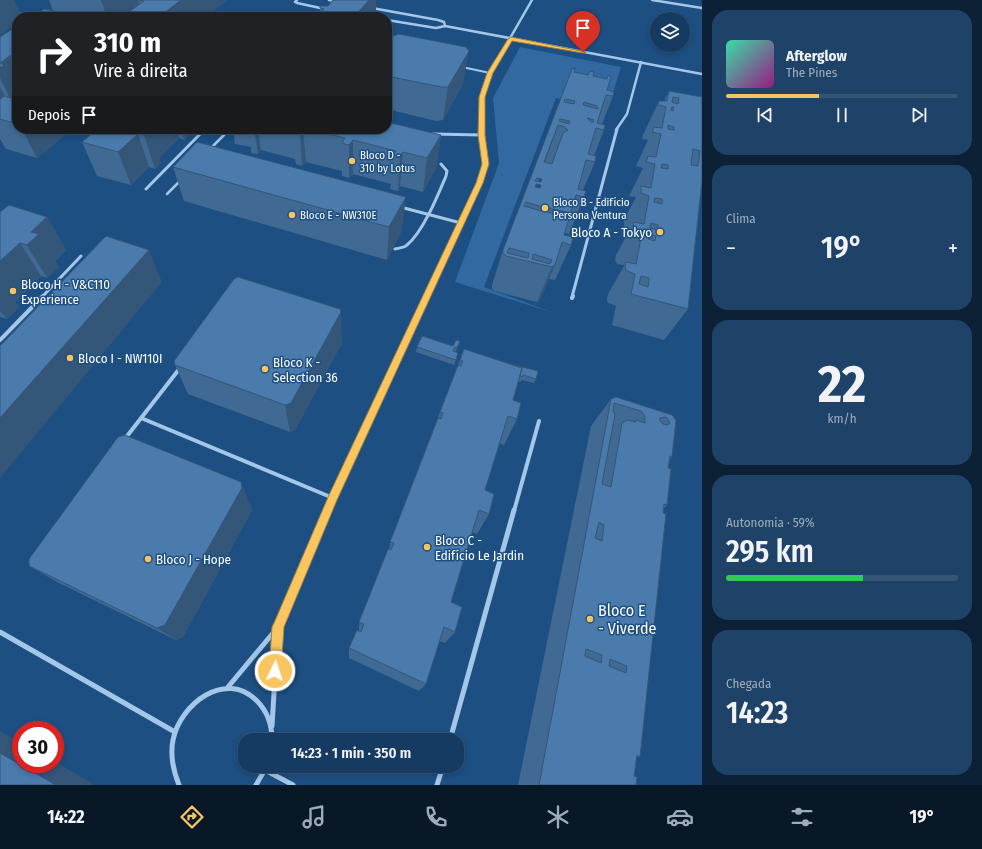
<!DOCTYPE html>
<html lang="pt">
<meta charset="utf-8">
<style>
:root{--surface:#163b62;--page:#1f4268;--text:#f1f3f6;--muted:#9eadbe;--line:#355577;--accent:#f9c561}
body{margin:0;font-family:"Fira Sans Condensed",sans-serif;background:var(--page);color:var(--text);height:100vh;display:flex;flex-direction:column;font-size:15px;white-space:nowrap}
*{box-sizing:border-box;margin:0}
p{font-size:13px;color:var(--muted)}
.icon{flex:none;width:22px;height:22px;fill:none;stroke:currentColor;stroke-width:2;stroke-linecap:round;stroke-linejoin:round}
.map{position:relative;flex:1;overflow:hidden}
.details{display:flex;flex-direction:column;gap:10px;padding:10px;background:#0c2036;width:280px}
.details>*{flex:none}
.top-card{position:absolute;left:12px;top:12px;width:380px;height:122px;border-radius:16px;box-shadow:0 2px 6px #0003,0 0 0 1px var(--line);background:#202124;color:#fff;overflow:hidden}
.controls{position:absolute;left:650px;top:12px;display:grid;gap:8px}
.controls a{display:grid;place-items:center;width:40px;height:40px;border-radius:50%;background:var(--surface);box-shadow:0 2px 6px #0003,0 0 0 1px var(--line);font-size:20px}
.speed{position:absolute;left:12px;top:721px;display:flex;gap:8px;font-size:20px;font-weight:700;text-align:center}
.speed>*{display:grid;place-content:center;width:52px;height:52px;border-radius:50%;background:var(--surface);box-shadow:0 2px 6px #0003,0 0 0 1px var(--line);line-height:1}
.speed .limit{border:6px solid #d22;background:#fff;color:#111}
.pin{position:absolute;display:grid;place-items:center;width:34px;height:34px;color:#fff;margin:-41px -17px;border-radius:50% 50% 50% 0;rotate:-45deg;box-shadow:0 0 4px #0007}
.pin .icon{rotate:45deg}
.me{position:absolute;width:44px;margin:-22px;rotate:4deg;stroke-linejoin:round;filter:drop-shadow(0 0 3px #0008)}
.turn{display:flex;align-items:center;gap:14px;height:84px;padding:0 16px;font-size:18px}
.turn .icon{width:52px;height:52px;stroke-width:2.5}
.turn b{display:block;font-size:28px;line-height:34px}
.then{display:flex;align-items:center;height:38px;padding:0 16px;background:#0003;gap:8px;font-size:15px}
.big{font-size:30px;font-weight:600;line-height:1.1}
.details .tile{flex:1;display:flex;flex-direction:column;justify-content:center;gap:6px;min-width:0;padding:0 14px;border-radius:16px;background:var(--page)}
.details .dial{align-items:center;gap:0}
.dial b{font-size:52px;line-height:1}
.song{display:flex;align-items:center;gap:12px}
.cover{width:48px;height:48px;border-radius:6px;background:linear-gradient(135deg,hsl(160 70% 55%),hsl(310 70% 35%))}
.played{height:4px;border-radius:2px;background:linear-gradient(90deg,var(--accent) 40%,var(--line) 40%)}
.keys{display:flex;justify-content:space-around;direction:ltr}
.heat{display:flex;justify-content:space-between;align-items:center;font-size:22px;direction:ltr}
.charge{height:6px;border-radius:3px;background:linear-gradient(90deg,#34c759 59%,var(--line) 0)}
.trip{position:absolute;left:238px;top:733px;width:226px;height:40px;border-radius:16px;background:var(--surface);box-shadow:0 2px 6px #0003,0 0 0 1px var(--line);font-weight:600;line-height:40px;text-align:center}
.dock{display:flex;height:64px;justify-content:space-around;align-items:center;background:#091827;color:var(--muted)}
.dock .icon{width:28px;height:28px}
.dock .current{color:var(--accent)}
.dock b{font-size:18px;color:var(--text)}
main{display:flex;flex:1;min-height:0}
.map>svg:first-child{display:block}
.green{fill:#3169a0}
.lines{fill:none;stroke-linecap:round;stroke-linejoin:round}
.lane-far1{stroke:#a3c7e9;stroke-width:2}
.lane{stroke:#a3c7e9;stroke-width:2.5}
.street-far3{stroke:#a3c7e9;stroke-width:2.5}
.street-far2{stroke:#a3c7e9;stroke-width:3}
.street-far1{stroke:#a3c7e9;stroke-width:4}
.street{stroke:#a3c7e9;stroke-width:5}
.wall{fill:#406a94;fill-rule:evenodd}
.shaded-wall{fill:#345678}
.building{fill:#4a7bac;stroke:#345678;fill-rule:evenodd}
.route{fill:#f9c561;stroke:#a2803f}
.poi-dot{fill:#f9c561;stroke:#1d4f82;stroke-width:1.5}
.labels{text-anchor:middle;stroke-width:3;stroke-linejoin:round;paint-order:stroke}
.far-poi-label{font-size:11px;fill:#fff;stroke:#1d4f82;text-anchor:start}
.poi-label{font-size:13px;fill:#fff;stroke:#1d4f82;text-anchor:start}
.near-poi-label{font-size:16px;fill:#fff;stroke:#1d4f82;text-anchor:start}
</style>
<main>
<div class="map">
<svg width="702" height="785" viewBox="0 0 702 785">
<rect width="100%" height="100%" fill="#1d4f82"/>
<!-- green -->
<path class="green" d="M520 47 621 67 608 109 556 98 484 287 554 313 455 282 499 163 493 98Z"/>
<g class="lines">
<!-- lane-far1 -->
<path class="lane-far1" d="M462 67 490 73
M229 130 230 129"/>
<!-- lane -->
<path class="lane" d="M210 149 230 129
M167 194 180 181"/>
<!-- street-far3 -->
<path class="street-far3" d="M297 0 295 2 297 3 325 9
M329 0 338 2
M652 0 702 8
M372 8 438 20 444 22 445 26
M16 13 33 17
M387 20 436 28 445 26 702 74
M482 130V97L490 73 532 0
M616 130 627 114 641 62"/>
<!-- street-far2 -->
<path class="street-far2" d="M432 134 482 135
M146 189 205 129
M404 208 461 223
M395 249C399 248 404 248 407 245 423 232 438 195 446 176L447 171 441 164
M42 297 81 256
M426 297 479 183 486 164 482 129
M572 297 617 129"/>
<!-- street-far1 -->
<path class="street-far1" d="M572 298 573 296
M0 340 43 296
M141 418 333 498
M124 440 180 368
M328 511 427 296
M514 511 539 421"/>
<!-- street -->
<path class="street" d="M0 632 175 732
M228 687 278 627 328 510
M272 726 278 627
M450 740 514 510
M265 770 293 785
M179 785C173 770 170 755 173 740 180 704 226 669 257 701 268 712 272 725 272 740
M256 785 267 766
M437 785 443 766"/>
</g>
<!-- wall -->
<path class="wall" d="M49 0H227L206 17H31L39 13 53 11Z
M333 0H376V17L321 13 320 6H328Z
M17 26V129H72L37 158 6 149 0 139V37Z
M387 43 463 84 443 120 436 121 387 109Z
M574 72 607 79 608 75 607 90 613 96 602 124 604 130 594 156 595 162 583 190 584 197 569 234 565 233 564 235 571 245 555 280 549 279 540 300 537 302 495 291 492 289V285L503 250ZM539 178 542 179 541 182 538 181ZM537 184 541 185 540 188 536 187Z
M669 91 702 97V181L688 309 664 340 612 325 616 306 608 303 607 300 608 294 624 266V265L617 264 615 260 616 255 630 229 624 227V220L636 197 629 196 643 168 636 166 648 140 642 139 643 135 659 101H664Z
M97 129H188L189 135 184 140 179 138 159 158 161 163 155 169 149 167 131 185 97 176 82 142Z
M233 129H387L441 135 436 168 423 192 400 186 398 191 390 189 391 184 353 174 349 178 342 176V171L306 162 302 166 296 164 295 159 261 150 258 154 251 153V147L235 144Z
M173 167 402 230 387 260 184 201Z
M0 212 47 217 66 250 55 261 59 267 47 278 41 276 15 302 19 307 7 319 0 317Z
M342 343 295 430 290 432 188 394 175 365Z
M458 346 456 352 457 358 454 365 416 352 417 347Z
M464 349 536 379 534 383 522 380 520 382 518 381 513 400 517 419 504 445 499 443 485 490 489 514 477 534 472 532 451 602 455 632 445 643 439 641 426 684 419 691 349 658V648L359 631V622L389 550 390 542 438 418 440 412Z
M611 399 672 415V457L670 459 668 468 667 505 664 508 640 757H637L634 776 636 785H518L591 426Z
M250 504 252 510 183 637 176 640 59 583 29 566Z"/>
<!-- shaded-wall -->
<path class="shaded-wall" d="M0 0H14L22 17H17V24L0 35Z
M101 0H138L140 6 125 17H107Z
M177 0H227L206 17H156Z
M369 0H376V17H354Z
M17 51V101L13 104 0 78V63Z
M469 51 463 84 443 120 448 87Z
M0 87 8 102 0 105Z
M558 125 532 199 544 162Z
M22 129H72L37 158Z
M144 129H176L179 138 159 158 161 163 155 169 144 135Z
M182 129H188L189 135 184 140Z
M254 129H258L261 150 258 154Z
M302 129H303L306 162 302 166 300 133Z
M138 134 149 167 131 185 118 152Z
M441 135 436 168 423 192 427 158Z
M353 140V174L349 178V145Z
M403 152 400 186 398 191 400 157Z
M406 197 402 230 387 260 389 227Z
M47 217 66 250 55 261 59 267 47 278 27 245 31 232Z
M20 243 41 276 15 302 19 307 7 319 0 311V261Z
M149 250 162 282 0 478V418Z
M555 265 540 300 537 302 552 267Z
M341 312 342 343 295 430 290 432 285 405Z
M241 482 252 510 183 637 176 640 157 628Z
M0 731 21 743V764H55V762L92 783 91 785H56L0 753Z"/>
<!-- building -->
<path class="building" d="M139 0H181L159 17H115L121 12 127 13 144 1Z
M333 0H369L354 17H317L324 9 320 8V6H328Z
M44 9 72 15 69 17H31L37 13H39Z
M17 26V51L0 63V37Z
M399 34 466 47 469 51 448 87H441L387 76V43L393 36Z
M0 63 4 65 0 68Z
M576 68 574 72 588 75 590 71 594 72 593 76 607 79 608 75 611 77 607 90 614 92 613 96 606 95 597 123 605 125 604 130 596 128 588 154 596 156 595 162 586 160 578 189 586 191 584 197 576 195 564 235 573 237 571 245 562 242 555 265 552 267 506 256 503 253V250L572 69ZM565 99 575 101 574 104 564 102ZM584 102 597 106 598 109 583 105ZM587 118 594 120 593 122H591ZM560 119 570 121 569 124 559 121ZM558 125 563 126 568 130 563 133 552 164 544 162ZM537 178 542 179 541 182 535 181ZM536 184 541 185 540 188 535 187ZM526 202 543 207 541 211 524 206ZM549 208 566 212 565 217 547 212ZM509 248 529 253 528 258 507 253ZM533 254 552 260 550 264 532 259Z
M669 91 702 97V181L688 309 631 294 635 274 627 271 625 268 626 262 636 264 642 233 635 231 633 228 634 222 644 224 649 196 641 193V186L651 188 655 164 646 162 648 156 656 157 661 134 652 132 654 127 662 128 666 107 658 105 659 101H667ZM673 97 679 98 678 104 672 102ZM672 107H674L673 111 671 110ZM668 125 674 127V130L668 129ZM693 149 700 151 698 166 691 165ZM662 164 668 165V169L661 168ZM655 198 662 199V204L654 202ZM651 223 658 225 657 230 650 228ZM648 234 656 236 655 241 648 239ZM641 276 649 278 648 287 639 284Z
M17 93V124L0 119V99L4 96 10 98Z
M387 122 441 135 427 158 403 152 400 157 393 155 396 151 353 140 349 145 342 143 345 138 306 129H387Z
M97 129H147L150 130 144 135 138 134 118 152 82 142Z
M294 129H302L300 133 293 131Z
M197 142 406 197 389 227 173 167Z
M9 205 47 217 31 232 39 234 27 245 20 243 0 261V212Z
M106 236 149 250 0 418V346Z
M238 277 340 309 341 312 291 403 285 405 175 365 174 361 234 279Z
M422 336 453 346 456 340 460 341 457 348 455 347 453 351 458 353 456 360 417 347Z
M464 349 522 368 513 400 521 403 517 419 508 416 485 490 494 494 489 514 479 510 451 602 462 607 455 632 444 627 426 684 349 648 357 630 361 632 364 624 359 622 388 549 391 550 394 543 390 542 438 418 441 419 443 413 440 412 458 365 461 366 463 361 460 360Z
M507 363 538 371 536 379 523 375V377L520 376 522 368Z
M616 397 672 415 676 420 672 457 670 456 668 468 671 469 667 505 664 504 663 513 666 514 640 757 637 755 634 776 637 777 636 785H539L611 399ZM614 403 641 411 645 416V423L636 420V422L627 420 622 423 611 487 602 484 615 414 613 412ZM666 417 670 423 667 425 663 424 660 421V418ZM599 522 604 525 602 541 595 538ZM586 649 602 655 601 663 585 656ZM610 659 627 666 626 673 609 666Z
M125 435 241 482 242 488 165 625 157 628 29 566V559L118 437Z
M0 753 56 785H0Z"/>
<!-- route -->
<path class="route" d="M511 37 586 52 583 53 512 41 493 73 485 97V135L489 164 483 183 337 500 284 627 281 671 279 675 275 677 271 675 269 671 272 627 274 623 329 495 476 183 482 164 478 135 479 97 487 73 508 39Z"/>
<!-- markers -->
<g class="poi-dot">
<circle cx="352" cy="161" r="4"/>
<circle cx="545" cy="208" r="4"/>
<circle cx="292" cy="215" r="4"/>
<circle cx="660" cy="232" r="4"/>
<circle cx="13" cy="291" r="4"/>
<circle cx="70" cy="358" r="4"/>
<circle cx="265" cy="369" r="4"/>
<circle cx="427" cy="547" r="4"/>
<circle cx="148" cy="559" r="4"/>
<circle cx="590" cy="619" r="4"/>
</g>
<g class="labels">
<!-- far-poi labels -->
<g class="far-poi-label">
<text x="360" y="159">Bloco D -<tspan x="360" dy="13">310 by Lotus</tspan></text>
<text x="553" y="206">Bloco B - Edifício<tspan x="553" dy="13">Persona Ventura</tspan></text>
<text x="300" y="219">Bloco E - NW310E</text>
</g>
<!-- poi labels -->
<g class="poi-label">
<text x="652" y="237" text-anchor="end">Bloco A - Tokyo</text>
<text x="21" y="289">Bloco H - V&amp;C110<tspan x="21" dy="15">Experience</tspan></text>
<text x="78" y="363">Bloco I - NW110I</text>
<text x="273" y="367">Bloco K -<tspan x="273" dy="15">Selection 36</tspan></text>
<text x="435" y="545">Bloco C -<tspan x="435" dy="15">Edifício Le Jardin</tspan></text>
<text x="156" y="564">Bloco J - Hope</text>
</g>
<!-- near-poi labels -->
<g class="near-poi-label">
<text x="598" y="616">Bloco E<tspan x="598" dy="18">- Viverde</tspan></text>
</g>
</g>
</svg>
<div class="controls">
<a><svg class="icon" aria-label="layers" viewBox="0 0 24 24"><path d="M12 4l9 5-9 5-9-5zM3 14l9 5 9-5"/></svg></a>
</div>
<div class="speed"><div class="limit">30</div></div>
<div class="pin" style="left:583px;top:52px;background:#d93025"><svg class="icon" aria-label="arrive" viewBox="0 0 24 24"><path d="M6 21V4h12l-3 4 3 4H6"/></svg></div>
<svg class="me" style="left:275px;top:671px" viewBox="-20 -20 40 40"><circle r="17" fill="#f9c561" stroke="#fff" stroke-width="3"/><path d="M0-11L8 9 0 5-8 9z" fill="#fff"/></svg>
<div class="trip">14:23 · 1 min · 350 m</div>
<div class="top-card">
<div class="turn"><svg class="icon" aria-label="right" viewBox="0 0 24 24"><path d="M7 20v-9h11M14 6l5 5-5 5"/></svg><div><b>310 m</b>Vire à direita</div></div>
<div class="then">Depois<svg class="icon" aria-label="arrive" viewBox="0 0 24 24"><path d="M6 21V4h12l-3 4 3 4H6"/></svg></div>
</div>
</div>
<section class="details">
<div class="tile">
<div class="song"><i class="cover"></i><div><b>Afterglow</b><p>The Pines</p></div></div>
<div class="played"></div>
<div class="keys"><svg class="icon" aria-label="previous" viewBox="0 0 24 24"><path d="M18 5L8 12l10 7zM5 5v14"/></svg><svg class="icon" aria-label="pause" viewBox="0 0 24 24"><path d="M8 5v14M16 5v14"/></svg><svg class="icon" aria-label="next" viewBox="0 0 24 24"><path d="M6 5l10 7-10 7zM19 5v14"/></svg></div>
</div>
<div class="tile"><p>Clima</p>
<div class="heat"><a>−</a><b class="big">19°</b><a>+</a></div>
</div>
<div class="tile dial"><b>22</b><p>km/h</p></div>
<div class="tile"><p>Autonomia · 59%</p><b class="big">295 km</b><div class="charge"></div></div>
<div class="tile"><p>Chegada</p><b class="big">14:23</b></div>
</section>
</main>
<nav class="dock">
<b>14:22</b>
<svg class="icon current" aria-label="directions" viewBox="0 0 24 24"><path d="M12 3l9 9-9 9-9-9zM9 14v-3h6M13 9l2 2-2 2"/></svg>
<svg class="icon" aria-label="music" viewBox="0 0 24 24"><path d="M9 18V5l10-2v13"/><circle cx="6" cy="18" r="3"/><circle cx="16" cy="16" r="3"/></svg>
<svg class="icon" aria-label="phone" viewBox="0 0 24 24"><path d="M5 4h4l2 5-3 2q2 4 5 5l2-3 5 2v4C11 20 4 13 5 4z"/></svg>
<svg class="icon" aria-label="climate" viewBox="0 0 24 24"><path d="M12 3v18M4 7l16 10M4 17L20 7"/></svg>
<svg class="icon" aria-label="car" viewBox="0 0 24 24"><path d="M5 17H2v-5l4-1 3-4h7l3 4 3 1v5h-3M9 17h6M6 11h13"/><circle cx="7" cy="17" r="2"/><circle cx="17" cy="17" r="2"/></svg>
<svg class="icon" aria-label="filters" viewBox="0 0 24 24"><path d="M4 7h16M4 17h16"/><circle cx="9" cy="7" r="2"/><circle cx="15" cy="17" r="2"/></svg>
<b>19°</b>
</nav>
